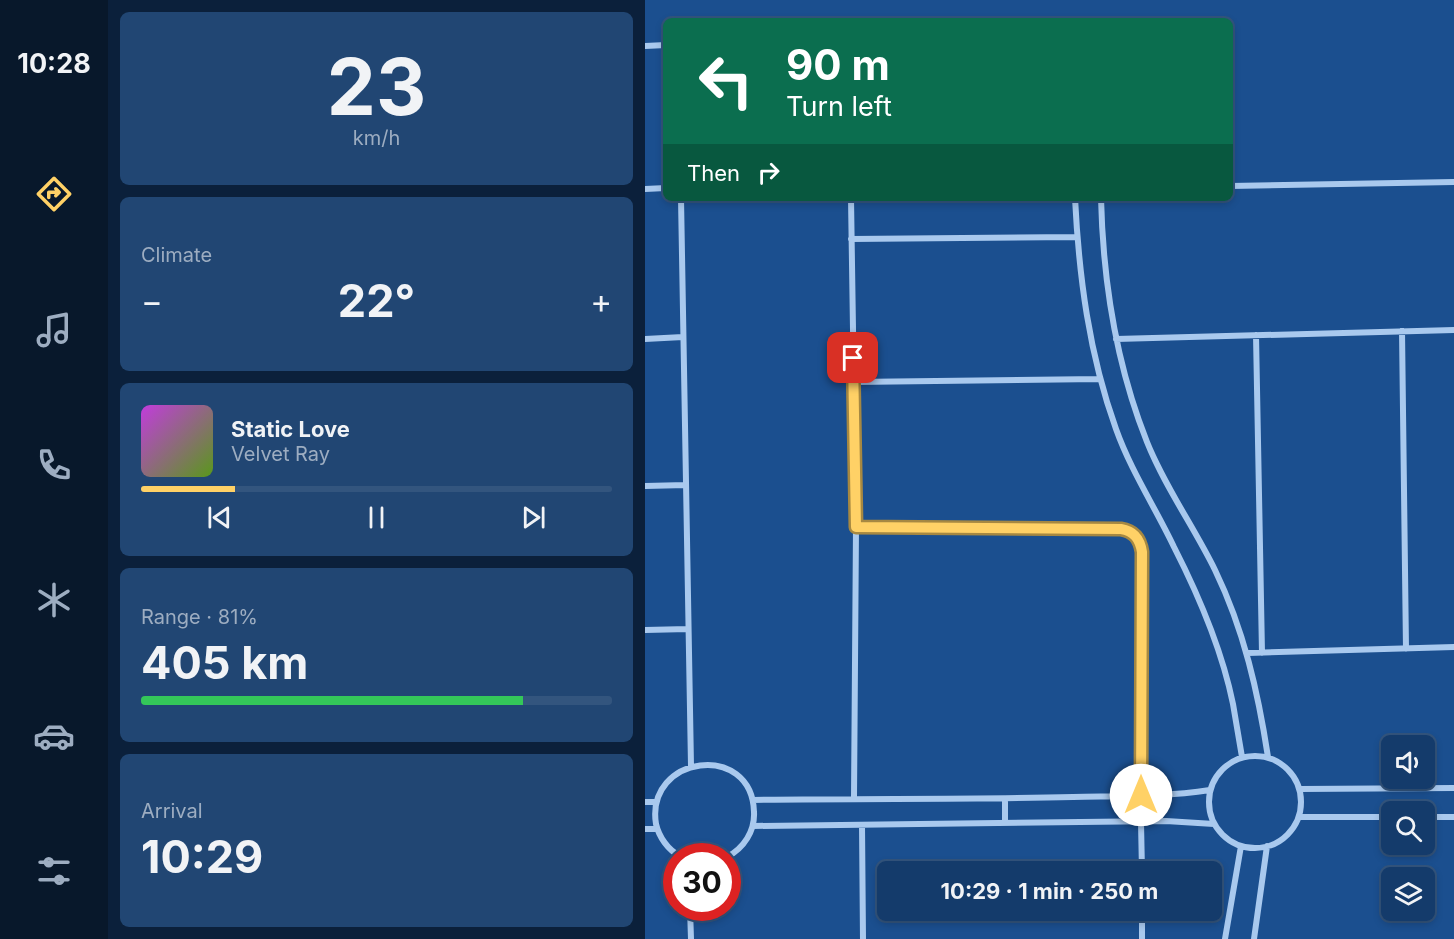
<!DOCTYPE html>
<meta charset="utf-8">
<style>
:root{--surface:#143b6b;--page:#214673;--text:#f1f3f6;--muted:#9dadc1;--line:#33557e;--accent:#ffd166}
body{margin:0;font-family:Inter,sans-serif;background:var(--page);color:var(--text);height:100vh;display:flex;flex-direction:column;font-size:22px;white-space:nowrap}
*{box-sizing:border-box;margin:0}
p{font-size:20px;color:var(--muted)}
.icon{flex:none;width:33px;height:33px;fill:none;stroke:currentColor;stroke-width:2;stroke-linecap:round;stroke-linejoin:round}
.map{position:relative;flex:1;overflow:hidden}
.side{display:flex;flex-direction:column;gap:12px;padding:12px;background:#0b203b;width:537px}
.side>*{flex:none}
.top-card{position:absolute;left:18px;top:18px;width:570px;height:183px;border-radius:9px;box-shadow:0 3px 9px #0003,0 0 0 2px var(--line);background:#0b6e4f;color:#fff;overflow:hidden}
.controls{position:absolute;left:736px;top:735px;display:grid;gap:12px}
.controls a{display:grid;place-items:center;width:54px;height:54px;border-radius:9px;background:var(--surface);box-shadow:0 3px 9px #0003,0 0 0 2px var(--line);font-size:30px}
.speed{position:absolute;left:18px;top:843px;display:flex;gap:12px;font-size:30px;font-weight:700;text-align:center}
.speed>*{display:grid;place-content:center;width:78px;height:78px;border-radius:50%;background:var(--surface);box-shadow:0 3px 9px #0003,0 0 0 2px var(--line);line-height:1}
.speed .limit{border:9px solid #d22;background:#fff;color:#111}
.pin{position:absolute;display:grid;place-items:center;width:51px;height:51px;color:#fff;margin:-26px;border-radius:12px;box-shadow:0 3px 9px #0006}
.me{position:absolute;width:66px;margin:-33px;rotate:0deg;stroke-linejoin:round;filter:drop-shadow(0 0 4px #0008)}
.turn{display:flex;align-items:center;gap:21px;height:126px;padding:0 24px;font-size:27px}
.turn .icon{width:78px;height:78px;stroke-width:2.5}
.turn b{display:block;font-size:42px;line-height:51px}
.then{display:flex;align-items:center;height:57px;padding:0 24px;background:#0003;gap:12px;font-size:22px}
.big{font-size:45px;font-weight:700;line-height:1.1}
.side .card{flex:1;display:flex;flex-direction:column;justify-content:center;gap:9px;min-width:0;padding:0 21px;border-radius:9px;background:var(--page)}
.side .dial{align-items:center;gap:0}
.dial b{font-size:78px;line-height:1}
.song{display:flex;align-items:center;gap:18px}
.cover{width:72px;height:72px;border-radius:9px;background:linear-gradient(135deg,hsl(290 70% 55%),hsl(90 70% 35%))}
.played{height:6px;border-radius:3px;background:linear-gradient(90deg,var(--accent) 20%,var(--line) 20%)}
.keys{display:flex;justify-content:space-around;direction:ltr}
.heat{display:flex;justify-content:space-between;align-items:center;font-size:33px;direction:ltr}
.charge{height:9px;border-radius:4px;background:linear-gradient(90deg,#34c759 81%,var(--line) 0)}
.trip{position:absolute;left:232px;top:861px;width:345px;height:60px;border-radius:9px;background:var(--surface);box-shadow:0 3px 9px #0003,0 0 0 2px var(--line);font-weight:700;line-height:60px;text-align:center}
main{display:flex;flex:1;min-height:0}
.tab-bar{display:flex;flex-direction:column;width:108px;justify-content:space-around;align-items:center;background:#08182b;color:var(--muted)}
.tab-bar .icon{width:42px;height:42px}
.tab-bar .active{color:var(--accent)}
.tab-bar b{font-size:27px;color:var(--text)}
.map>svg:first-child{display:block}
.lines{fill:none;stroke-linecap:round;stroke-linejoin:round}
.street{stroke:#a9c9ee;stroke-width:6}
.route-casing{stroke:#a68842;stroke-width:15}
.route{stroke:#ffd166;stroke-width:10}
</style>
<main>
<nav class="tab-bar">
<b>10:28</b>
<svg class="icon active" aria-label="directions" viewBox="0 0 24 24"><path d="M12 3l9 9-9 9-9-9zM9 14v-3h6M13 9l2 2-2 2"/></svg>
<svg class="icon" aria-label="music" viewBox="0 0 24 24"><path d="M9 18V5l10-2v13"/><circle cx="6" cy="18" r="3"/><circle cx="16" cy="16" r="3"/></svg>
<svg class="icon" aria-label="phone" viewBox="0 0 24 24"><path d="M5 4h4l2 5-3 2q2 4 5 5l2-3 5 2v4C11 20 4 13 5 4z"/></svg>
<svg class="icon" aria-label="climate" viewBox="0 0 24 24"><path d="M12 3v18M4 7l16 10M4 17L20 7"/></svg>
<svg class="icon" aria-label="car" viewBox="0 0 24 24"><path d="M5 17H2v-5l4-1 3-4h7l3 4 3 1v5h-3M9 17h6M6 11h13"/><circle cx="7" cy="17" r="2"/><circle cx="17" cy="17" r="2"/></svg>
<svg class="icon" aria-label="filters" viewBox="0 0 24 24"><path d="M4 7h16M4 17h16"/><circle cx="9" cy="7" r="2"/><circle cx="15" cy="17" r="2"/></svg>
</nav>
<section class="side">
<div class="card dial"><b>23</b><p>km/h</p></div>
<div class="card"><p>Climate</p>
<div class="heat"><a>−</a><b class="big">22°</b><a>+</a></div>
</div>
<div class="card">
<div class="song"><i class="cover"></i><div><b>Static Love</b><p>Velvet Ray</p></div></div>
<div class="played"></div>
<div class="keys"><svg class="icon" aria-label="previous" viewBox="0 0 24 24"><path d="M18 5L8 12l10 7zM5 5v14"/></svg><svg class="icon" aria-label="pause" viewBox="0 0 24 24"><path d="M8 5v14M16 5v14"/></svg><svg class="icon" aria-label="next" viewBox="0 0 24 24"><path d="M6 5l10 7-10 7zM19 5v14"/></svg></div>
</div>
<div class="card"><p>Range · 81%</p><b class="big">405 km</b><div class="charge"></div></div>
<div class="card"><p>Arrival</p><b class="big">10:29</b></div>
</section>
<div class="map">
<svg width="809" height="939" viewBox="0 0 809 939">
<rect width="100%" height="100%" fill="#1b4f8f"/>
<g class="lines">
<!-- street -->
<path class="street" d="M0 46 21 45
M585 186 809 182
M0 189 21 188
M36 198 46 766
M206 198 211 527 209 798
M430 198C434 277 444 354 471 429 486 471 510 507 529 547 554 596 577 650 588 704 591 721 594 740 597 757
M456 198C458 282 471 364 502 442 520 487 549 527 570 570 599 630 613 692 623 757
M206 239 432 237
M757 331 761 649
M611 335 617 653
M0 339 38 337
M471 339 809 330
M208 382 455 379
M0 486 41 485
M211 527 476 529C489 531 495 539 497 552L496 795
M0 630 43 629
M603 653 809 647
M564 802a46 46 0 1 1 92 0a46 46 0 1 1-92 0Z
M655 789 809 788
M360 799V823
M108 800C215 798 321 800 428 797 474 796 520 797 565 790
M0 802H11
M654 817H747
M780 817H809
M496 822 497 872
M217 825 218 939
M108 826 521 821 569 824
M0 829H12
M35 856C23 850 14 837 11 824 0 755 107 741 109 812 110 831 99 848 82 857
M45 908 46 939
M497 910V939
M580 939 596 846
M609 939 622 846"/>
</g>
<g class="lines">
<defs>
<path id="route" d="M208 358 211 527 476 529C489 531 495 539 497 552L496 795"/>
</defs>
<!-- route casing -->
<use href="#route" class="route-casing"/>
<!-- route -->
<use href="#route" class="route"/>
</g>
</svg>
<div class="controls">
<a><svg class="icon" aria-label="sound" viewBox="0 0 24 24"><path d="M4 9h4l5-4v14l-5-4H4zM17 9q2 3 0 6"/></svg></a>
<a><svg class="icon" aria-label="search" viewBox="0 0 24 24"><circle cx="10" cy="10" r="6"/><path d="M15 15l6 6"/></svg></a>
<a><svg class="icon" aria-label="layers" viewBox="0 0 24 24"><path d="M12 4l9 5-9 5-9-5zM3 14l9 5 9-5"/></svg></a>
</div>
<div class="speed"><div class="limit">30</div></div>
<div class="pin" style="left:208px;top:358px;background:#d93025"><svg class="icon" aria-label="arrive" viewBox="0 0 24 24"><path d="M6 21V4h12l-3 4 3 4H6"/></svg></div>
<svg class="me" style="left:496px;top:795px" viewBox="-20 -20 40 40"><circle r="19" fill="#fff"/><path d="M0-13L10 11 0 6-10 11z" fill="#ffd166"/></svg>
<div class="trip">10:29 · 1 min · 250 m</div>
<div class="top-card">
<div class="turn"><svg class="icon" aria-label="left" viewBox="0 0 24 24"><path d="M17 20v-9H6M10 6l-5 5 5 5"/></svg><div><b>90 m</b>Turn left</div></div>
<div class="then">Then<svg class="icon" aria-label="right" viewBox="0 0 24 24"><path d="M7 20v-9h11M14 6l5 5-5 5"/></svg></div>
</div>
</div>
</main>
